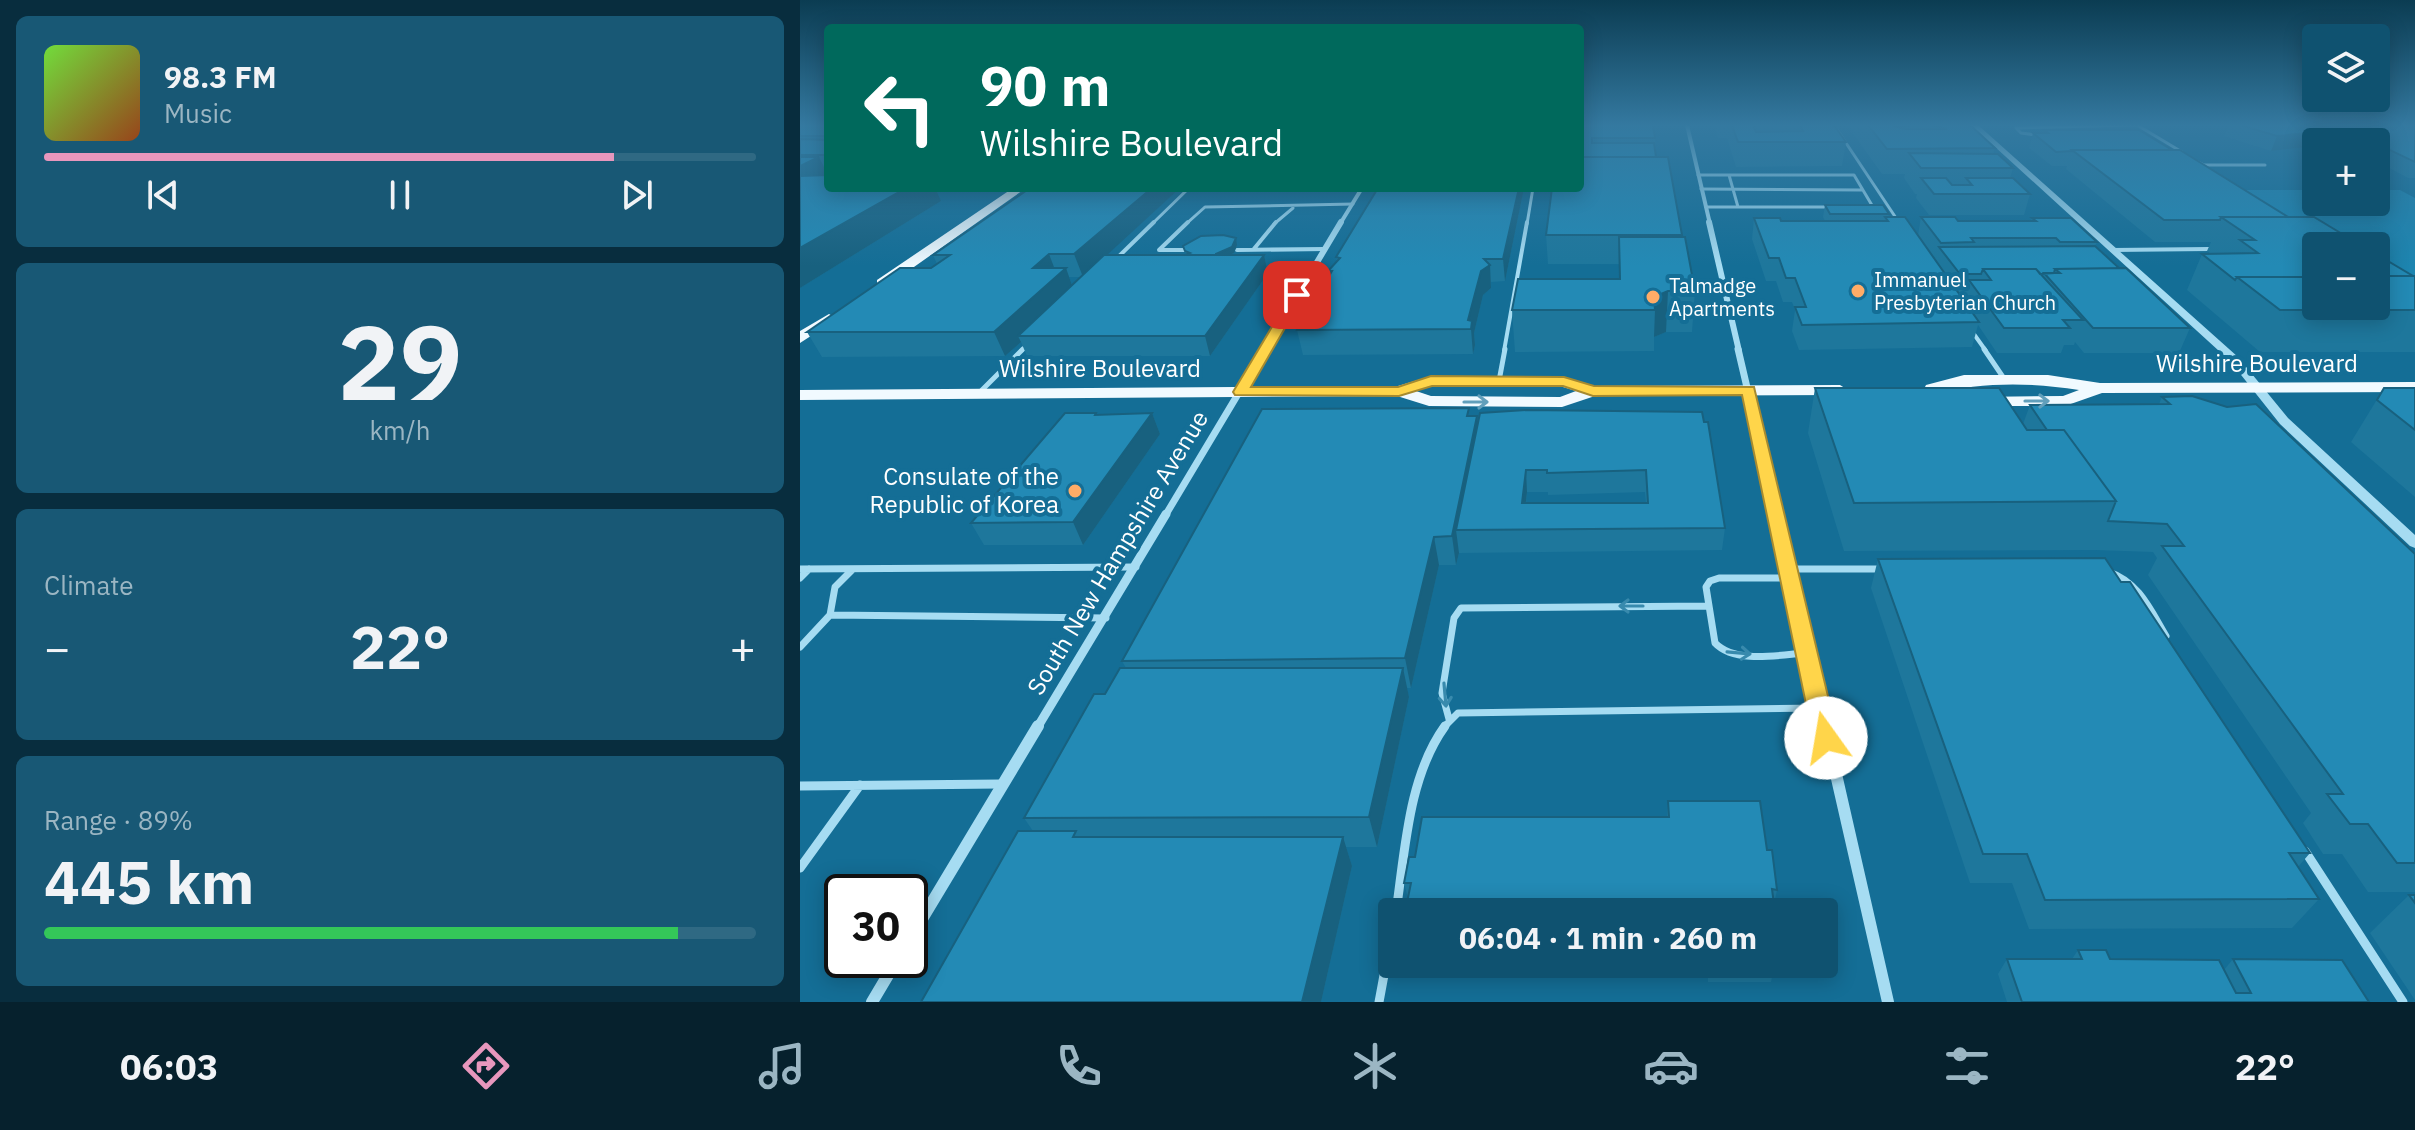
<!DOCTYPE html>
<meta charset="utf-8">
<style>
:root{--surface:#0f5270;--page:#185875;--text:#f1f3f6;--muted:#9bb6c3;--line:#2f6983;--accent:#e797bd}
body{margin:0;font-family:"IBM Plex Sans",sans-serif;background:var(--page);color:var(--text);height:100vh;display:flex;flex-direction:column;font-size:30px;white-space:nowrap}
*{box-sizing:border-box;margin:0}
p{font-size:26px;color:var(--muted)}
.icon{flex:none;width:44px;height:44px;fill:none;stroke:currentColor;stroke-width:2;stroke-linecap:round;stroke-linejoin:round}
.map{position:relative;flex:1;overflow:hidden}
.details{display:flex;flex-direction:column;gap:16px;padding:16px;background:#082d3e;width:800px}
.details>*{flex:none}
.guide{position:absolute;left:24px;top:24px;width:760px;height:168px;border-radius:8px;box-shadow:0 4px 20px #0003;background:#00695c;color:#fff;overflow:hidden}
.tools{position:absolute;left:1502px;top:24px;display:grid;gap:16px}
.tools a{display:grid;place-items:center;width:88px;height:88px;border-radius:8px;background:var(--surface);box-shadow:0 4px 20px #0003;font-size:40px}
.speed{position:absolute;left:24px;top:874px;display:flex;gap:16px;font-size:40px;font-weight:700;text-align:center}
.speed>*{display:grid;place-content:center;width:104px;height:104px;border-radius:50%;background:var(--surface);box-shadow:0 4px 20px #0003;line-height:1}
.speed .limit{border:4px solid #111;border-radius:12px;background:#fff;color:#111}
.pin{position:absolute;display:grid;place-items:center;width:68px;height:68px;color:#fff;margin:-34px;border-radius:16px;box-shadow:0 4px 12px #0006}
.me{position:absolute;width:88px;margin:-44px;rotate:347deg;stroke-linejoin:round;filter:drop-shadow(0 0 6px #0008)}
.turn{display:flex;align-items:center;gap:28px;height:168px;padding:0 24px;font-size:36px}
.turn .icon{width:104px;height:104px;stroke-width:2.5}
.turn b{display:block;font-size:56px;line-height:68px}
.big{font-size:60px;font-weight:700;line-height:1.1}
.details .tile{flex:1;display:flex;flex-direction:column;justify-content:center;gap:12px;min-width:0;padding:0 28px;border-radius:12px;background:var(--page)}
.details .dial{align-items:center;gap:0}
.dial b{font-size:104px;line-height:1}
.song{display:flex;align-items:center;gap:24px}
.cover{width:96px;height:96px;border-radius:12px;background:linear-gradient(135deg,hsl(100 70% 55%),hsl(20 70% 35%))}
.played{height:8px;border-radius:4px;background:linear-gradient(90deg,var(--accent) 80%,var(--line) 80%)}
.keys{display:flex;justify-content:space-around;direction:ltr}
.heat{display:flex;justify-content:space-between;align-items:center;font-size:44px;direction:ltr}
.charge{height:12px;border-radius:6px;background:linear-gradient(90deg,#34c759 89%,var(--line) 0)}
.trip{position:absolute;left:578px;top:898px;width:460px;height:80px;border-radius:8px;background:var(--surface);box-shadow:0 4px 20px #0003;font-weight:700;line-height:80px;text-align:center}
.tab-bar{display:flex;height:128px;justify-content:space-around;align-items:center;background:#06212d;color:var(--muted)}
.tab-bar .icon{width:56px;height:56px}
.tab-bar .selected{color:var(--accent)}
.tab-bar b{font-size:36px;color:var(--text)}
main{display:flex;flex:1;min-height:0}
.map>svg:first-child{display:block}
.green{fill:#1d85b0}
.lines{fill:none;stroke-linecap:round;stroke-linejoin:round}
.service-far4{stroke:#a6dcf2;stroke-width:3}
.service-far3{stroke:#a6dcf2;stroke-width:4}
.service-far2{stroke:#a6dcf2;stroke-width:5}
.service-far1{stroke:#a6dcf2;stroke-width:7}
.service{stroke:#a6dcf2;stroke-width:9}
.minor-far4{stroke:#a6dcf2;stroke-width:4}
.minor-far3{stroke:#a6dcf2;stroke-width:6}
.minor-far2{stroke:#a6dcf2;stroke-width:7}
.minor-far1{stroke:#a6dcf2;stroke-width:9}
.minor{stroke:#a6dcf2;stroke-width:12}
.tertiary{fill:#a6dcf2;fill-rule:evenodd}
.primary{fill:#f1faff;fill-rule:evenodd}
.wall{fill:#1e779c;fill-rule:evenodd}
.shaded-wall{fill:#18617f}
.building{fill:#238ab5;stroke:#18617f;stroke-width:2;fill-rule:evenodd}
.oneway{stroke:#619fbb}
.oneway2{stroke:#388aad}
.route{fill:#ffd54a;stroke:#a68a30;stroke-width:2}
.poi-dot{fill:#ffac67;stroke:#146e96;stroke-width:3}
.labels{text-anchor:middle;stroke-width:8;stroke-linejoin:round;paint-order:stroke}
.far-poi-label{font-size:20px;fill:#fff;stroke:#146e96;text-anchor:start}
.street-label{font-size:24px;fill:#fff;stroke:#146e96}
.poi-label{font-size:24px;fill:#fff;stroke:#146e96;text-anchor:end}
</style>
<main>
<section class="details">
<div class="tile">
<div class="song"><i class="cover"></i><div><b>98.3 FM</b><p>Music</p></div></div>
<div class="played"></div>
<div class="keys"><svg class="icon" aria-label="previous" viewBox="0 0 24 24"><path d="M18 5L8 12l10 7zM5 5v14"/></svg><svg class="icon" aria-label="pause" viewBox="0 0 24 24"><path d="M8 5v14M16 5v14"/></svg><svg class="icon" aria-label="next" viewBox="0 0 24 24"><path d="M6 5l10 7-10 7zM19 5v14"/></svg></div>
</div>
<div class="tile dial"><b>29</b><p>km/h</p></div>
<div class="tile"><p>Climate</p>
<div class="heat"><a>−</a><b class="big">22°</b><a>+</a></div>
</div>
<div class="tile"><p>Range · 89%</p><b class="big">445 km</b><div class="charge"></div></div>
</section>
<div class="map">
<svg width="1615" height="1002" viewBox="0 0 1615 1002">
<rect width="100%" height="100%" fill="#146e96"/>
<!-- green -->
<path class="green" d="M1418 190H1516V202H1576V190H1600L1615 198V318L1576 293V246H1516Z"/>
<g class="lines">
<!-- service-far4 -->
<path class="service-far4" d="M1034 125 1100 224
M1337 125 1382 152
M1237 135 1221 133 1216 128 1337 125
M1398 162 1404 165H1465
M898 175H1054L1073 207H1069
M929 175 938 207
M901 189 1063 190
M906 207H1030
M352 224 389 188
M386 224 405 207 553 204
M474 224 493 208
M727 224 733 188"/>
<!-- service-far3 -->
<path class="service-far3" d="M386 250H359L388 222
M437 250 525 249
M453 250 476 222
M1312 250 1409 249
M314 261 354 222
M1171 330 1186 351
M221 351 229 344
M704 351 727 222"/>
<!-- service-far2 -->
<path class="service-far2" d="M1184 349 1205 380
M699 381 705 349
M180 392 223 349"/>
<!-- service-far1 -->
<path class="service-far1" d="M0 569 336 567
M986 569H1082
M1309 572C1339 582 1351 611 1366 636
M0 578 9 569
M988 578H919L910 581 906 587 915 643C935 664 979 655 1005 653
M30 615 35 587 52 570
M0 647 30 615 306 618
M649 719 642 693 654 618 661 608 909 606
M643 728 658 713 1019 708"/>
<!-- service -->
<path class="service" d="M0 786 200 784
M1505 851 1603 1002
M0 868 60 785
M596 912C605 852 608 777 645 726
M579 1002 592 932"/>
<!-- minor-far4 -->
<path class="minor-far4" d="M887 125 910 224
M540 224 562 188"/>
<!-- minor-far3 -->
<path class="minor-far3" d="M909 222 939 351
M464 351 541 222"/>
<!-- minor-far2 -->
<path class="minor-far2" d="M938 349 977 516
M365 516 465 349"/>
<!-- minor-far1 -->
<path class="minor-far1" d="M976 514 1025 728
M237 728 366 514"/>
<!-- minor -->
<path class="minor" d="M1025 726 1088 1002
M110 939 238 726
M72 1002 97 960"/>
<!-- tertiary -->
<path class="tertiary" d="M1171 125H1178L1438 357 1488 418 1615 535V548L1610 546 1480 424 1430 361Z"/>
<!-- primary -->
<path class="primary" d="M213 188H226L87 286H77V280Z
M29 314 36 318 34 321 0 343V331Z
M1164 375H1248L1300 383 1615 382V392L1302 393 1265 406H1182L1176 405 1173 401 1176 397 1263 396 1279 390C1229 382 1182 382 1132 394L1124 389 1126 385Z
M631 376 764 377 794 386 1040 385 1048 390 1040 395 795 396 762 407 629 406 597 396 0 400V390L598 386ZM632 386 763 387 776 391 760 397 631 396 616 391Z"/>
</g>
<!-- wall -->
<path class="wall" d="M0 125H28V188L141 201 0 288Z
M780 125 855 138 856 157 882 235 895 291 892 332H866L854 337V351L715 352 712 310 819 279V264H748L746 235Z
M914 125H1038L1037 130 1046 142 1042 166 936 167 927 138H918Z
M1047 125H1170L1195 148 1193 154 1213 168 1210 178 1230 194 1224 215H1129L1116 198 1117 194H1115L1104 178 1105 174H1082Z
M1429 125H1615V178H1608L1576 161V142H1516V146L1471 151 1424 136Z
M1244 130 1372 150 1488 217 1615 276V352H1460L1387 290 1402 254H1411L1407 251 1411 242H1355L1266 169 1267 166H1252L1229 148 1233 133H1243Z
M230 188H380L306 255H386L383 246 437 245 434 253 429 255H464L468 273 410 356H227L221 342 205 356 22 357 7 332 131 268 137 264 133 255ZM269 277H281L272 285Z
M724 188 705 281 691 282V288L683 295 674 333 675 345 673 354 503 355 497 330 529 276 528 271 537 261 536 257Z
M1025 205 1089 214 1088 217 1118 235 1121 217 1158 221H1231L1232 218 1297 242 1295 246 1390 328 1379 353H1284L1275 342 1274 345H1264L1261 353H1197L1178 325 1172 347 999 350 992 331 995 310 992 302H983L976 281H966L952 239 954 218 981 221H1025L1023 217ZM1158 292H1165L1163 300Z
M1015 388 1223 424 1230 405 1359 404 1362 397 1615 554V892H1568L1542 854H1523L1503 823 1511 813 1348 575 1357 558 1353 552 1295 550 1044 551 1008 433Z
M1584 388H1615V497L1551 442Z
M902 412 925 528 922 550 659 553 656 565H639L611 688H607L609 697 577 847H546L552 866 521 1002H121L233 831 224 818 305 694 326 668 322 661 669 416 678 424ZM727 492H748V495L845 492 846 503H726Z
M352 413 360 434 283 545H184L171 523Z
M1078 559 1321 582 1510 853 1498 867 1519 899 1492 928 1229 929 1212 883H1170L1071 588Z
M868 801 967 850 977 890 974 904 608 898 604 883 615 857 867 817Z
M1609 895H1615V1000L1570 933Z
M1278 950 1310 959 1424 970 1433 959 1569 1002H1207L1198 974 1207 959H1272Z
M612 964H975L971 982H908V966H613Z"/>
<!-- shaded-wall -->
<path class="shaded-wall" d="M1546 129 1540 142H1516V146L1471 151 1477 136Z
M19 157 28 175 0 199V166Z
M106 188H135L141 201 0 288V248Z
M352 188H380L283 277 274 254Z
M719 188H724L705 281 703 259Z
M436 238 437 245 434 253 418 260 416 254Z
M249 254 257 275 266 268 274 291 218 336 221 342 205 356 194 332 233 268Z
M464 255 468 273 410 356 405 336Z
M690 265 691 288 683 295 674 333 675 345 673 354 671 329 668 320 681 271Z
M868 291 866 332 854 337 855 310 854 297Z
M352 413 360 434 283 545 273 522Z
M677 416 680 442 656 530 659 553 656 565 652 536Z
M726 470 727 492 723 526 722 503Z
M634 537 639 565 611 688 605 658Z
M603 668 609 697 577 847 569 817Z
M543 837 552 866 521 1002H502Z"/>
<!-- building -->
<path class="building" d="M0 125H28V136H0Z
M780 125H853L855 138H792V143H854L856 157H780Z
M932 125H953L956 132 1003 131 1000 125H1034L1046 142H938Z
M1068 125H1116L1094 126 1106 129H1147L1132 125H1170L1195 148 1087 149Z
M1440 125H1615V162L1546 129 1477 136Z
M1244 130H1339L1372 150H1272V151L1256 152 1233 133H1248Z
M0 139 28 140V153L25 155H0Z
M1272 150H1380L1488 217H1421L1420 220H1364Z
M1109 153 1198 154 1213 168H1121Z
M0 157H19L0 166Z
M780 157H868L882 235H746L752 188H780Z
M28 175V188H106L0 248V176Z
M1121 178H1146L1152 185H1172L1166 178H1213L1230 194H1134Z
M230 188H352L274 254H249L233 268H266L194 332H7L100 268H131L150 255H133Z
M578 188H719L703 259H684L690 265 681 271 668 320 672 321 671 329 497 330 532 271H528L540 258 536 257Z
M1025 205H1083L1089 214H1030Z
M1085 217H1105L1179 322 1002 325 995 307H1006L995 278H986L979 258H969L954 218H980L981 221H1088Z
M1121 217H1155L1158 221H1236L1232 218H1271L1297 242H1260L1256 238H1171L1174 242 1141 243Z
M1421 217H1514L1562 246H1516V277H1437L1435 280 1402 254 1458 253 1440 240H1455Z
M423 235 436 238 432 247 416 254V255H385L390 253 385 251 383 246 401 236Z
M819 237H885L895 291H868L854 297 855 310H712L718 279H820Z
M1295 246 1319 268 1255 269 1254 273 1240 274 1236 269H1183L1181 274H1160L1139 247Z
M1576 254 1613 276H1576Z
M304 255H464L405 336H218Z
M1326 268 1390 328H1293L1244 273H1260L1255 269Z
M1183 269H1236L1283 320H1263L1270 328H1204L1169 280H1191Z
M1576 276H1615V310H1480L1437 277H1516V306H1576Z
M1015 388H1199L1227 430H1264L1316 501 1054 503Z
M1584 388H1615V430L1577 400Z
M1392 396 1427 407 1456 404 1615 554V863H1597L1568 824H1550L1527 794H1543L1362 546H1384L1367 524 1308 521 1316 501 1264 430H1247L1230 405 1370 404 1362 397Z
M669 408 667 416H677L652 536 634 537 605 658 322 661 462 409Z
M726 410 902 412 904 422H908L925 528 656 530 680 413ZM726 470H747V473L846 470 848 503H722Z
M265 413H296L295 415 352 413 273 522 171 523Z
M1305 558 1321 582H1330L1510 853H1489L1519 899 1245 900 1227 854H1183L1078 559Z
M320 668H603L569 817 224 818 294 694H305Z
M868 801H960L967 850H972L977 890 972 889 975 912H605L611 883H604L609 857H615L622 817H869Z
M218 831H276L273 837H543L502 1002H121Z
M1609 895H1615V903Z
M1278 950H1306L1310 959 1419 960 1436 993H1451L1433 959 1542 960 1569 1002H1222L1207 959H1282Z"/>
<!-- one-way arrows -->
<defs><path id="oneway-shaft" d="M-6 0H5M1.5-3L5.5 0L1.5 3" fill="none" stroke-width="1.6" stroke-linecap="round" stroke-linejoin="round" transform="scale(2)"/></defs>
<g class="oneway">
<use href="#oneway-shaft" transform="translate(1237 401)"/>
<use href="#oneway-shaft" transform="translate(676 402)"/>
</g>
<g class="oneway2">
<use href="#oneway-shaft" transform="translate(831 606) rotate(180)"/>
<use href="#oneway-shaft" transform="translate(939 653) rotate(5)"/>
<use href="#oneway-shaft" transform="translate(645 695) rotate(85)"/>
</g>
<!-- sky -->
<linearGradient id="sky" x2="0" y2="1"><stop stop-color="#0b3c52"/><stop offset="0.47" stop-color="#3479a0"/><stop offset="1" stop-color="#3479a0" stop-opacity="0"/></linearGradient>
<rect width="1615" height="266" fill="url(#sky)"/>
<!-- route -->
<path class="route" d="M497 291 504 295 451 387H598L631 376 764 377 794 386 954 387 1038 738 1034 745 1026 748 1017 745 1013 738 942 395 793 396 763 386H632L599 396 435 395 433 392 491 295Z"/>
<!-- markers -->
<g class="poi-dot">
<circle cx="1058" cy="291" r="8"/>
<circle cx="853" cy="297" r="8"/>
<circle cx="275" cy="491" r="8"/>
</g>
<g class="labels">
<!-- far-poi labels -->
<g class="far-poi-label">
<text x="1074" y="287">Immanuel<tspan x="1074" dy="23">Presbyterian Church</tspan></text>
<text x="869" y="293">Talmadge<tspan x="869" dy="23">Apartments</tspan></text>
</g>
<!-- street labels -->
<g class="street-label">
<text x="1457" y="372">Wilshire Boulevard</text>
<text x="300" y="377">Wilshire Boulevard</text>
<text transform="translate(318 553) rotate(-59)" y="8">South New Hampshire Avenue</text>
</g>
<!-- poi labels -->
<g class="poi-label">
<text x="259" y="485">Consulate of the<tspan x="259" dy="28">Republic of Korea</tspan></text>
</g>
</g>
</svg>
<div class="tools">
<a><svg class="icon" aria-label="layers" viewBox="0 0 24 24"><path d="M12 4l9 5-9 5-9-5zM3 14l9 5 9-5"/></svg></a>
<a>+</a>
<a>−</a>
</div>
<div class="speed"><div class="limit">30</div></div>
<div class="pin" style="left:497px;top:295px;background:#d93025"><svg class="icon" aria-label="arrive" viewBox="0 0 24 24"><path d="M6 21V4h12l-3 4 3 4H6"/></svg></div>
<svg class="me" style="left:1026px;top:738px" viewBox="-20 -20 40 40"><circle r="19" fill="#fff"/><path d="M0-13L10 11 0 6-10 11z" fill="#ffd54a"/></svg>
<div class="trip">06:04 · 1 min · 260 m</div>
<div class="guide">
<div class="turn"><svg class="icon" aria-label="left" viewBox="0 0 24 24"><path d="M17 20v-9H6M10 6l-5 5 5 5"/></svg><div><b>90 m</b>Wilshire Boulevard</div></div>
</div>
</div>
</main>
<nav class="tab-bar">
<b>06:03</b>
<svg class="icon selected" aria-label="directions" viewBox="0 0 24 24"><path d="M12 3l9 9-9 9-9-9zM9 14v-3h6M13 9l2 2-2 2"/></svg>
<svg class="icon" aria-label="music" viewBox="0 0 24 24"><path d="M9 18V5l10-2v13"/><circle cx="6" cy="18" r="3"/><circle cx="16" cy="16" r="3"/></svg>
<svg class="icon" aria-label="phone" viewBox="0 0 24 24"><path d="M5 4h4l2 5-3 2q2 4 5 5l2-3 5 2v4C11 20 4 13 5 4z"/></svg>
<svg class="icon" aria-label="climate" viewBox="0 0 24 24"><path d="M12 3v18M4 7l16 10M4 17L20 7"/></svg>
<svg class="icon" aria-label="car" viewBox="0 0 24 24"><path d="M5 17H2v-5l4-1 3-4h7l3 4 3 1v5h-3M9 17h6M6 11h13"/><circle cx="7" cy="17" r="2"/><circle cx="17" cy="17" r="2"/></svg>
<svg class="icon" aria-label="filters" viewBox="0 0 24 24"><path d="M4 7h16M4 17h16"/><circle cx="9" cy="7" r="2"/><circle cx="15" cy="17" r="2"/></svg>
<b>22°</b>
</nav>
